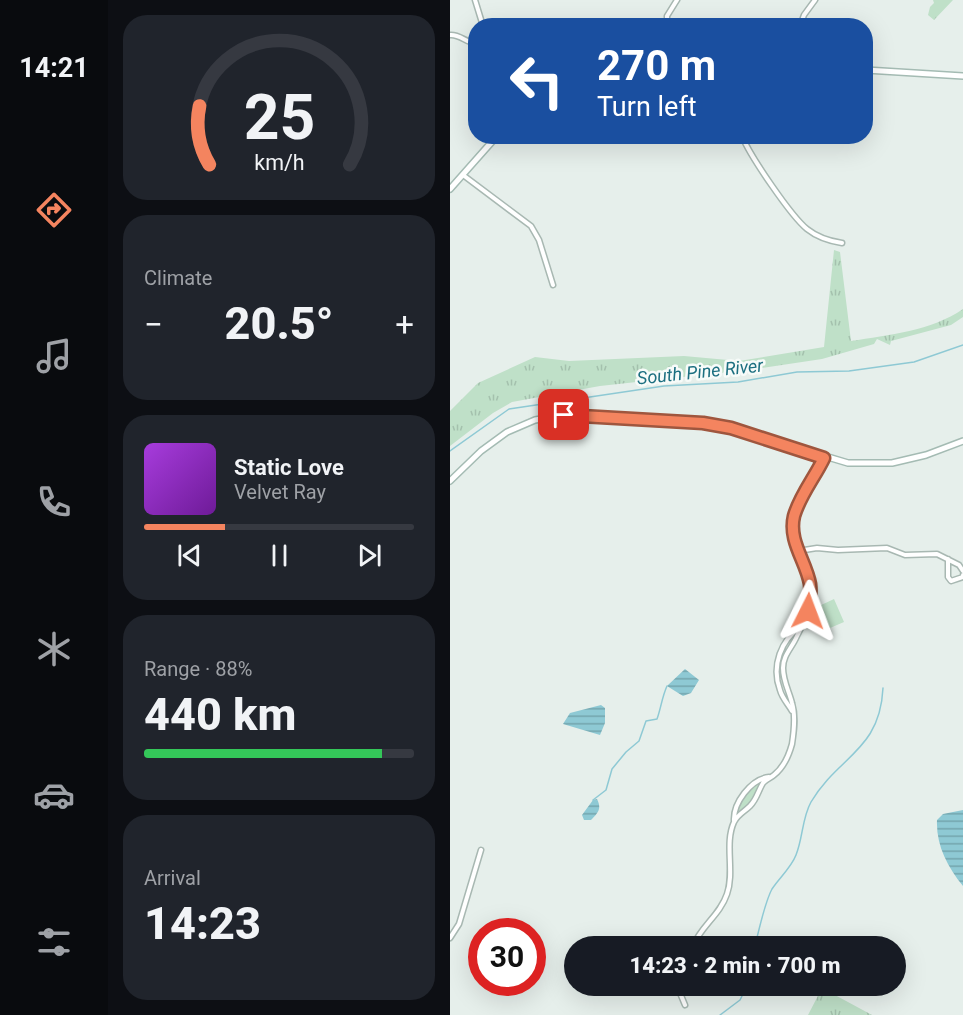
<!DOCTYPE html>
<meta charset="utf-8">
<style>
:root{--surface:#171b24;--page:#20242c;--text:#f1f3f6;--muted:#9ea1a6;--line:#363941;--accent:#f4845f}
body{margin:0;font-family:Roboto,sans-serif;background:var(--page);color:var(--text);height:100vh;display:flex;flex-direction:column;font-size:22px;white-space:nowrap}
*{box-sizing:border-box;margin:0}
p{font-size:20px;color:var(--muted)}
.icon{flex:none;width:33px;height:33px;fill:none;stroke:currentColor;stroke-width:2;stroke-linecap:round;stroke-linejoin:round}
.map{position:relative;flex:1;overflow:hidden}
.side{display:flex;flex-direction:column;gap:15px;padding:15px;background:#0d0f14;width:342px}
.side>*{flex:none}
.guide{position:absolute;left:18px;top:18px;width:405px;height:126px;border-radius:24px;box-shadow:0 6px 24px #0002;background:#1a4fa0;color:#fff;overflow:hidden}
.speed{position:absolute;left:18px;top:918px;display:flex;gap:12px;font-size:30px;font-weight:700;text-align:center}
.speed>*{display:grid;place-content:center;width:78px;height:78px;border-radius:50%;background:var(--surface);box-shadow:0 6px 24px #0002;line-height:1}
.speed .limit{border:9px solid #d22;background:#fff;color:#111}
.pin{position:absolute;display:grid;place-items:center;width:51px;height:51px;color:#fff;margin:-26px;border-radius:12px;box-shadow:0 3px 9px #0006}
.me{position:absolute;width:66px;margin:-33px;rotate:3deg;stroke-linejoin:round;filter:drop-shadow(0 0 4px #0008)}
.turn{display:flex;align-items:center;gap:21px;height:126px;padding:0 30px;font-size:27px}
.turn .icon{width:78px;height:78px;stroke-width:2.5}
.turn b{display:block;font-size:42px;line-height:51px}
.big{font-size:45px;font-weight:800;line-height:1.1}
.side .widget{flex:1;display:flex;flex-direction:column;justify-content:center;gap:9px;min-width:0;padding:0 21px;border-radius:24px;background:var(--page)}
.side .dial{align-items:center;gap:0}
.dial svg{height:156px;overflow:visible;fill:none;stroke:var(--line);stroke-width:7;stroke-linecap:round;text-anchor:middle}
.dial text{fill:var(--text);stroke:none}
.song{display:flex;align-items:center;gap:18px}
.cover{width:72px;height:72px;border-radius:9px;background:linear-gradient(135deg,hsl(280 70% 55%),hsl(280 70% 35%))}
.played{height:6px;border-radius:3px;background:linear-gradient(90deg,var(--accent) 30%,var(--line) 30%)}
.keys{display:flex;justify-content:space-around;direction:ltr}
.heat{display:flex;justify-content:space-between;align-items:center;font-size:33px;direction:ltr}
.charge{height:9px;border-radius:4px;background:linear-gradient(90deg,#34c759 88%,var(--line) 0)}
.trip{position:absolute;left:114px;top:936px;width:342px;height:60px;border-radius:30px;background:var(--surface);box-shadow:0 6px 24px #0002;font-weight:800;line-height:60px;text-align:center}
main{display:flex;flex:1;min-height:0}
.tab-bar{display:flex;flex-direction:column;width:108px;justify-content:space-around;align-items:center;background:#090b0e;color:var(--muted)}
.tab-bar .icon{width:42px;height:42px}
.tab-bar .on{color:var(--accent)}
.tab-bar b{font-size:27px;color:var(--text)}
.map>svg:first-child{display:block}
.grass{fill:url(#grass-tufts)}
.forest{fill:url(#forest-firs)}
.garden{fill:#bfe0c8}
.water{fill:url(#water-rules)}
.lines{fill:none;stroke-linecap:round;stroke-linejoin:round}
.stream{stroke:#8ec9d4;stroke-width:1.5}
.street-casing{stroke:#a8b8b2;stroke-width:7}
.secondary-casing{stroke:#a4bbb3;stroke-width:8}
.street{stroke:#fff;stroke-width:4}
.secondary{stroke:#fff;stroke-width:5}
.route-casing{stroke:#9f563e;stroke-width:15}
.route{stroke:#f4845f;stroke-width:10}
.labels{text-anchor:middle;stroke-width:5;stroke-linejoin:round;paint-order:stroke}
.water-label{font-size:18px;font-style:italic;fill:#1c6f80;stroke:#f7fbf9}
</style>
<main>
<nav class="tab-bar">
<b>14:21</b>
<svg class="icon on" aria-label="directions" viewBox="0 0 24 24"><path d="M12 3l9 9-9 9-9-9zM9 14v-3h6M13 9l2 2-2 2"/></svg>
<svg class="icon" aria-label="music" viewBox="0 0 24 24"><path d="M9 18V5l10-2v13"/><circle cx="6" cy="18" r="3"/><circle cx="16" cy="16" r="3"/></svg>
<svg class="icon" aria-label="phone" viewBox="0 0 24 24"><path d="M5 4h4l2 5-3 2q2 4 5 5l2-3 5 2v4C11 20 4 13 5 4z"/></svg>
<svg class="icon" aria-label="climate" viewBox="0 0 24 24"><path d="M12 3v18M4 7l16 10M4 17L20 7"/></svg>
<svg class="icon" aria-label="car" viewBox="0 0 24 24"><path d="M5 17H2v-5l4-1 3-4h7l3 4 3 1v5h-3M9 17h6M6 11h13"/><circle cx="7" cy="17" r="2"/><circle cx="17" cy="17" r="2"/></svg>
<svg class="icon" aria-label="filters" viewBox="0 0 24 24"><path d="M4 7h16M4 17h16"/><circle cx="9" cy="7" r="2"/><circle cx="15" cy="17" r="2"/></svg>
</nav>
<section class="side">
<div class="widget dial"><svg viewBox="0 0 100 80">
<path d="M14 69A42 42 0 1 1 86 69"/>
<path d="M14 69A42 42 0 0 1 9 39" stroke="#f4845f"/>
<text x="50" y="56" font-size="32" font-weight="700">25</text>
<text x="50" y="72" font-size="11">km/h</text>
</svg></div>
<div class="widget"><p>Climate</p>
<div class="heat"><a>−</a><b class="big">20.5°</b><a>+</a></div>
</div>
<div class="widget">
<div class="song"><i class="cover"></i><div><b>Static Love</b><p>Velvet Ray</p></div></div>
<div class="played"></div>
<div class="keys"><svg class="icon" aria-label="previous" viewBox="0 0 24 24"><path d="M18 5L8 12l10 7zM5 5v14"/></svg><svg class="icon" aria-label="pause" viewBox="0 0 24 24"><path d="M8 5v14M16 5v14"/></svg><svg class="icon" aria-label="next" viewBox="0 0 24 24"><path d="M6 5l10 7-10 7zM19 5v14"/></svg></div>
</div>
<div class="widget"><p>Range · 88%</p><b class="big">440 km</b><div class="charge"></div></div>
<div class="widget"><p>Arrival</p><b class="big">14:23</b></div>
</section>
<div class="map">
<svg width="513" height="1015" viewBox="0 0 513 1015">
<defs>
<pattern id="grass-tufts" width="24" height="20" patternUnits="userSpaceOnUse" patternTransform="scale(1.5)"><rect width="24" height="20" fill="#bfe0c8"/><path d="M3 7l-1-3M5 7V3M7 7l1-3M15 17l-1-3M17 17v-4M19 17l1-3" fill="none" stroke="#a4c1ad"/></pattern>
<pattern id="forest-firs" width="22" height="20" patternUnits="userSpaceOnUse" patternTransform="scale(1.5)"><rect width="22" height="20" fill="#bfe0c8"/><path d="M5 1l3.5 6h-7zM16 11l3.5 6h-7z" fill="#a4c1ad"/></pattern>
<pattern id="water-rules" width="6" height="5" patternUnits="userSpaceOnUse" patternTransform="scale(1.5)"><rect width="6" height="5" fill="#8ec9d4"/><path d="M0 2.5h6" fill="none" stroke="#74a5ad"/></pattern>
</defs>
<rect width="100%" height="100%" fill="#e6efeb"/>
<!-- grass -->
<path class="grass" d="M384 250 390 252 401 341C439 335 481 331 513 309V317L501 325 441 341 440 345 427 339 424 344 372 359 306 369 150 386 62 402 43 413 0 446V411L28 383 85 357 119 361 234 356 289 361 374 347Z
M372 988 422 1015H358Z"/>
<!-- forest -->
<path class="forest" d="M483 0H503L484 20 478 15 480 7 484 3Z"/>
<!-- garden -->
<path class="garden" d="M384 599 394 622 380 628 369 606Z
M317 777 309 794 284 822C286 799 298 788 317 777Z"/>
<!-- water -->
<path class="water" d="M235 669 249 680 241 693 233 696 217 686Z
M151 705 155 708V723L150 735 113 724 120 713Z
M147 799C152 809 148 813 141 820H134L132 815 143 800Z
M513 810V886C497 866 486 845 487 820L493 814Z"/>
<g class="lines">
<!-- stream -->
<path class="stream" d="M0 451 59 409 214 386 288 382 347 372 399 371 464 362 513 345
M143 800 156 790 162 769 176 752 189 741 196 721 207 719C211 708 212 697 217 686
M305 946C308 933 316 900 322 889 329 878 341 868 346 855 353 838 352 818 361 802 388 756 430 751 433 688
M270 1015 290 1000 297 986"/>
<defs>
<path id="street" d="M25 0 33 26
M217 26V16L227 0
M350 26 354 15 365 0
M0 35C10 34 16 43 26 43
M292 136C300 156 341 216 357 229 367 237 379 241 392 243
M13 175 81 226 89 240 103 285
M348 551 367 548 388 550 437 548 455 555 487 554 509 565 513 571
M498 559V577L501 581 513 577V575
M342 711C338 704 332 698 330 690 321 666 331 640 351 626
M284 821C283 803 301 779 319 777
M0 938 9 924 31 850
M243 946C251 926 270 915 277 894 285 871 274 844 284 822 288 814 294 812 300 806 307 799 308 791 313 783 316 779 321 778 324 775 333 768 339 755 342 744 344 731 346 716 342 703 339 691 333 681 333 668 333 655 342 648 347 636 353 624 360 611 361 598 362 579 352 563 346 545 336 513 361 485 374 458
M231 986 230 993 235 1005"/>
<path id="secondary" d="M416 70 513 76
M0 189 47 136
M0 481 31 451 57 432 85 420 114 415 253 423 281 428 398 463H442L476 455 513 441"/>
</defs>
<!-- street casing -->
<use href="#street" class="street-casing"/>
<!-- secondary casing -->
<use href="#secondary" class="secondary-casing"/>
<!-- street -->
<use href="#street" class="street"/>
<!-- secondary -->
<use href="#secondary" class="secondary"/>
</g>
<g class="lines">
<defs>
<path id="route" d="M114 415 253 423 281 428 374 458C365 477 350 495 344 516 338 541 356 561 360 584 361 593 360 602 358 611"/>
</defs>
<!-- route casing -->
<use href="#route" class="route-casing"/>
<!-- route -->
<use href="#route" class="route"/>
</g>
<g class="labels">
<!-- water labels -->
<g class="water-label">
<text transform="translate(250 372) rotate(-6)" y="6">South Pine River</text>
</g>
</g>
</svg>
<div class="speed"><div class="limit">30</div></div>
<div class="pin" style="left:114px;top:415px;background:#d93025"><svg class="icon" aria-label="arrive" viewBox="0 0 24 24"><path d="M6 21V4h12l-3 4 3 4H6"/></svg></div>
<svg class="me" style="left:358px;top:611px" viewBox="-20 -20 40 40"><path d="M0-17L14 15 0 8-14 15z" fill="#f4845f" stroke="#fff" stroke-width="4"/></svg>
<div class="trip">14:23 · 2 min · 700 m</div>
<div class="guide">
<div class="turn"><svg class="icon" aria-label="left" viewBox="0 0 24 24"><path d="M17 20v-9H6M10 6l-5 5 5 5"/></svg><div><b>270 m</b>Turn left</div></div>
</div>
</div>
</main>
